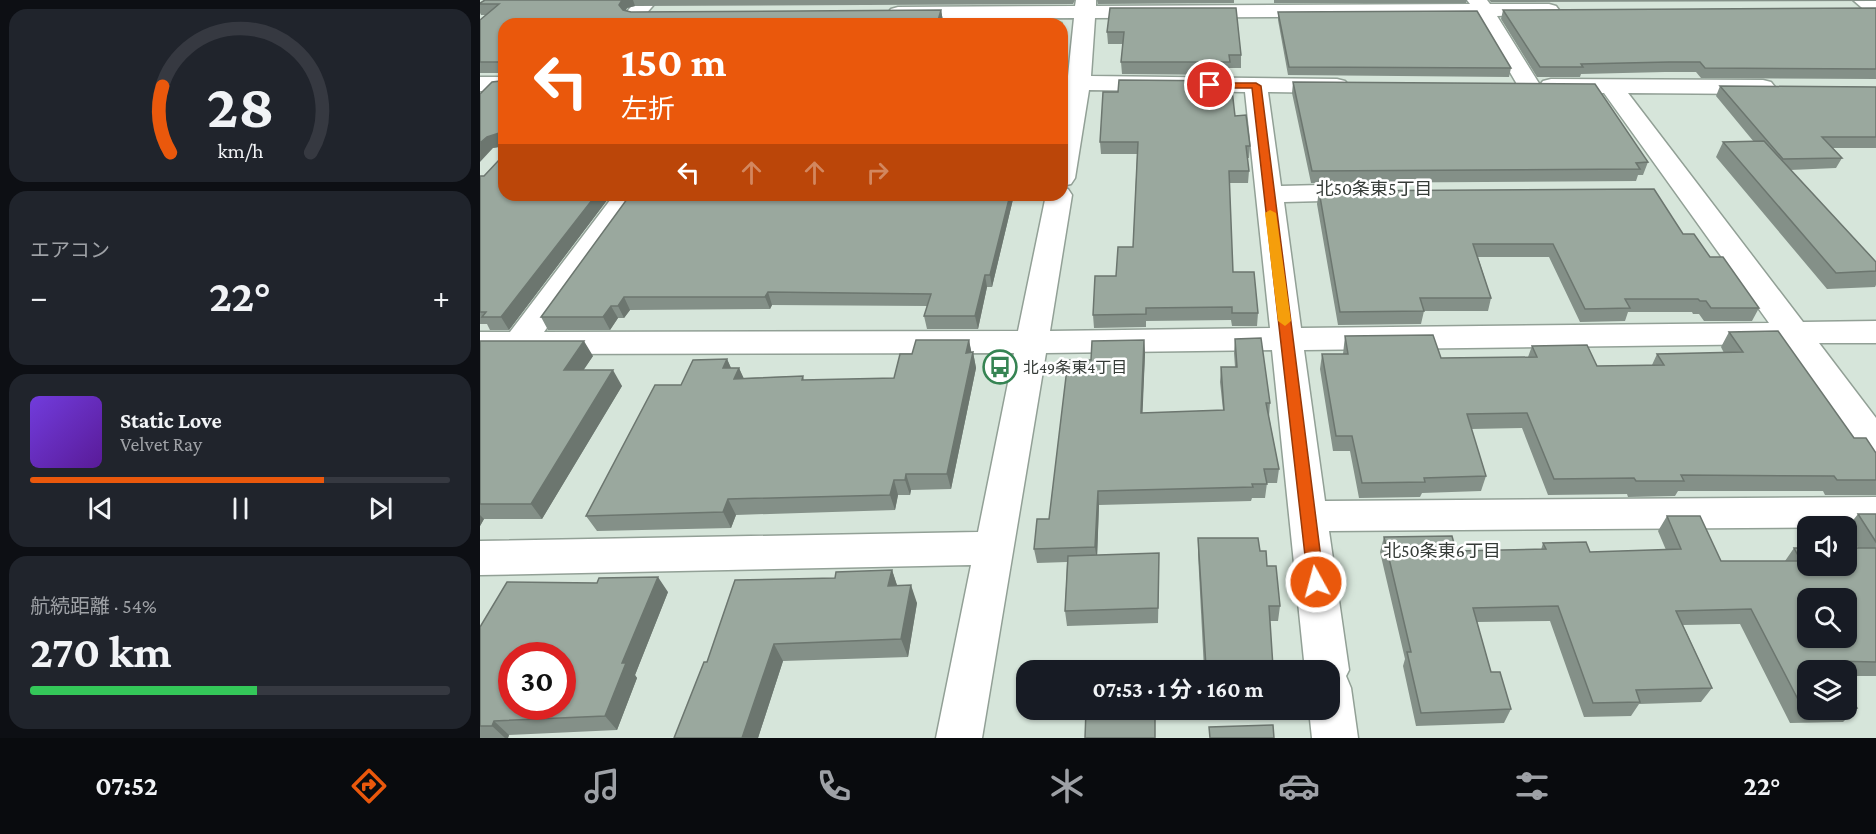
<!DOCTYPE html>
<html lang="ja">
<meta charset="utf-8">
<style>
:root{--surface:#171b24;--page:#20242c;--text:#f1f3f6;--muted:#9ea1a6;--line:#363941;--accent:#ea580c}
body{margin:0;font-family:"Crimson Pro","Noto Sans JP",serif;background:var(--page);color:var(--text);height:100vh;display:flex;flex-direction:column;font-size:22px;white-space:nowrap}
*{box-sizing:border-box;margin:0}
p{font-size:20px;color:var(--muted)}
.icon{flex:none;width:33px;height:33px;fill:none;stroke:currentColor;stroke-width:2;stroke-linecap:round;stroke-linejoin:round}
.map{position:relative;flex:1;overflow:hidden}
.drawer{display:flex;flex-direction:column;gap:9px;padding:9px;background:#0d0f14;width:480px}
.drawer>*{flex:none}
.banner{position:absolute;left:18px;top:18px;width:570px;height:183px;border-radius:18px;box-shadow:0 2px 4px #0004;background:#ea580c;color:#fff;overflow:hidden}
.controls{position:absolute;left:1317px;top:516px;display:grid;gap:12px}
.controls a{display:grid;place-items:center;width:60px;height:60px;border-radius:12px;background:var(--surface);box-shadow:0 2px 4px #0004;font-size:30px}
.speed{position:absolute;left:18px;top:642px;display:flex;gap:12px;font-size:30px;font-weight:700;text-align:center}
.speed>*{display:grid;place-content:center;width:78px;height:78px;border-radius:50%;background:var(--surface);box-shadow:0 2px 4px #0004;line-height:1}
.speed .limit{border:9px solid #d22;background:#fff;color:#111}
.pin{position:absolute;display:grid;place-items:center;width:51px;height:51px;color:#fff;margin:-26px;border:3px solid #fff;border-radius:50%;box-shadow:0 2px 6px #0007}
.me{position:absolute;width:66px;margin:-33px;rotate:353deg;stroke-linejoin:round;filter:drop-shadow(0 0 4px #0008)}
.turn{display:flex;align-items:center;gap:21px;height:126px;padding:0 24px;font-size:27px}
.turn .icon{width:78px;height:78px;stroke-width:2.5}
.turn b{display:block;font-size:42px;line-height:51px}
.lanes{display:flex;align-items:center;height:57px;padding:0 24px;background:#0003;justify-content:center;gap:30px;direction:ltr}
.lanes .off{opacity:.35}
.big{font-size:45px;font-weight:700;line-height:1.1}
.drawer .widget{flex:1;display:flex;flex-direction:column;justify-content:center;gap:9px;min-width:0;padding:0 21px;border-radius:18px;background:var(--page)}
.drawer .dial{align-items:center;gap:0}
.dial svg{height:156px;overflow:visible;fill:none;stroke:var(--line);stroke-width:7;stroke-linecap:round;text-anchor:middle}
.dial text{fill:var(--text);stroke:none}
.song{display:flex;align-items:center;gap:18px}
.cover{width:72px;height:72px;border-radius:9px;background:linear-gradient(135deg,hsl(260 70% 55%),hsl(270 70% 35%))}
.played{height:6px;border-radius:3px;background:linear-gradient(90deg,var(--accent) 70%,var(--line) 70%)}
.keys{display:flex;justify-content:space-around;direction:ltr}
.heat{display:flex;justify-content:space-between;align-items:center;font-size:33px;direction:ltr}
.charge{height:9px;border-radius:4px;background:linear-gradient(90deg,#34c759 54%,var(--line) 0)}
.trip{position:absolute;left:536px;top:660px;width:324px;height:60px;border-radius:18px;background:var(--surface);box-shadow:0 2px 4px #0004;font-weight:700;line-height:60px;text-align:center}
.tabs{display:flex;height:96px;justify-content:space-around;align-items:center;background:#090b0e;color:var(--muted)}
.tabs .icon{width:42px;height:42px}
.tabs .active{color:var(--accent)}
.tabs b{font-size:27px;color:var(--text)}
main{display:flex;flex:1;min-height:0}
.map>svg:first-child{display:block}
.green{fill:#92be9e}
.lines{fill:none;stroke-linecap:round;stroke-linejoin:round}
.minor-casing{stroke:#92a096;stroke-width:3}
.minor{fill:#fff;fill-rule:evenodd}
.wall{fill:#849088}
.shaded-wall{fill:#6c766f}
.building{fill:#9aa89e;stroke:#6c766f;stroke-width:1.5;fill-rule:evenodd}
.route{fill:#ea580c;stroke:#983908;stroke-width:1.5}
.slow{fill:#f59e0b}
.labels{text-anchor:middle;stroke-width:5;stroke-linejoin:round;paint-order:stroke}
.poi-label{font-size:16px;fill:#363c38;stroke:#fff;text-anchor:start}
.neighbourhood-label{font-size:18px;fill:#363c38;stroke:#fff}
</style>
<main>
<section class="drawer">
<div class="widget dial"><svg viewBox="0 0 100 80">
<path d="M14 69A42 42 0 1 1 86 69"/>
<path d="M14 69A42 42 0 0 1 10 35" stroke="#ea580c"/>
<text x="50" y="56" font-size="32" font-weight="700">28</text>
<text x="50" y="72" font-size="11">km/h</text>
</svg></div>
<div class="widget"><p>エアコン</p>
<div class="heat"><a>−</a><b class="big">22°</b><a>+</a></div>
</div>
<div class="widget">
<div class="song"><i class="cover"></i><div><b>Static Love</b><p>Velvet Ray</p></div></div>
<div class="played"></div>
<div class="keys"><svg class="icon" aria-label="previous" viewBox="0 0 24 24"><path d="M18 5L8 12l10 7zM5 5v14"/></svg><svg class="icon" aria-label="pause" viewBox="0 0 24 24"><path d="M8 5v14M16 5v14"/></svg><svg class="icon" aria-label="next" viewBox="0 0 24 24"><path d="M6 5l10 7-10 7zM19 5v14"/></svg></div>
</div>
<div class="widget"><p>航続距離 · 54%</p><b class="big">270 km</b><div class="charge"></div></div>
</section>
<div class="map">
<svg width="1396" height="738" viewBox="0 0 1396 738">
<rect width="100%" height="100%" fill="#d6e5da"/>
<!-- green -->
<path class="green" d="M469 19H575L583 22 582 28V24H467Z"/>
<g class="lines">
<defs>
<path id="minor" d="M157 0H178L157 24H136Z
M596 0H616V6L990 4 987 0H1007L1010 4H1069L1076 6 1079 10 1076 14 1017 16 1060 85 1063 81 1071 79 1283 80 1291 82 1295 87 1291 92 1283 94 1148 93 1323 322 1396 321V343H1339L1396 418V457L1383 453 1305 344 824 350 845 501 1396 497V527L849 531 869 670 866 676 871 688 878 738H832L829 710H849V670H825L792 350 566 353 502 738H456L491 565 0 575V541L498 532 534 353 0 354V332H30L134 195H161L64 332 538 331 566 195H582V188L588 189 592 195 570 331 790 328 765 92 609 90 595 178 591 184 582 186V111L586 90H582V76H588L594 18 418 19 411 17 408 13 411 9 418 7 595 6ZM997 16 1041 91 1049 93 1057 91 1060 87 1063 91 1071 93H1124L1289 323 821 328 804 202 882 200 891 198 895 192 891 186 882 184 801 186 788 92 857 93 865 91 869 86 865 81 857 79 611 76 615 18Z
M1373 0H1396V16L1389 14Z
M0 77H24V91H0Z"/>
</defs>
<!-- minor casing -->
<use href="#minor" class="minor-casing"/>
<!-- minor -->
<use href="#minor" class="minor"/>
</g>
<!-- wall -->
<path class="wall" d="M5 0H595L593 4 155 6 147 8 146 10 151 12 461 10 463 21 24 24V195H131L29 330H10L7 324H0V176H4L19 160V147L13 148 21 73H0V20L6 15H1L0 13V3Z
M617 0H754V3L618 4Z
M794 0H987L986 3H794Z
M1009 0H1396V1L1011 2Z
M630 8 761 55V68H749V75L642 74 641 62 643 44H628L627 32Z
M1396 8V79L1221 78 1216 72H1185L1101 74 1100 77H1057L1021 19 1023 10Z
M798 12 1031 68 1029 77 808 75 798 20Z
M813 82 1168 162 1163 175H1158L1156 181 831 183 812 93Z
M1240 86 1396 87V148H1353L1362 158 1356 168 1310 170 1396 262V285L1395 287 1347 289 1236 157 1243 142H1274L1236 96Z
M755 116 770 146 769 158H767L769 171 768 183H749L753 272 778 313 777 326H752L751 320 666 321V327L614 328 613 315 653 247 657 154H621L620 142Z
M839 191 1203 234 1230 257 1279 308 1272 321H1224L1219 314H1213L1212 312H1148L1145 321 1100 322 1069 257H998L1011 298 1008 311H944L941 324 858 325 837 204Z
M534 195 512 287H507L498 329H447L444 316 447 306 292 305 290 309 150 310 144 318H138L130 330H68L61 317Z
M1249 332 1374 438 1396 453V495H1345L1343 491H1198L1195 496 1148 497 1147 494 1068 495 1042 428 991 429 1006 476 1001 491 942 493 940 497 879 498 870 451H853L840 369 842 354H863L865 336 961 358 1048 357 1052 346 1117 366 1172 365 1177 354 1244 353 1241 347Z
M755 339 790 403 789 417 799 469 797 483H787L785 498H772L771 501 619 505 617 555 679 569 678 623 587 626 585 611 587 562 557 563 554 549 569 519 611 360 664 340 665 354 662 413 743 410 740 382 741 367H755L754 353Z
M489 340 491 352H493L496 368 471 489 431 490 430 495H418L415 510 256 515 251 528 117 531 106 516 201 385 247 359 251 368H259L263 378 323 376 324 380 414 378 432 354Z
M0 341 113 356 103 370 142 386 62 519H4L0 526Z
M1378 514H1396V676H1366V670H1328V710H1366V688L1377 708 1363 722 1310 723 1260 624 1203 625 1232 688 1221 702 1159 704 1151 716 1104 717 1070 621 997 622 1011 672 1031 709 1024 723 936 726 923 666 925 659 900 552 904 537 976 551 1061 550 1063 543 1110 552 1186 550 1178 531 1187 516 1241 561H1305L1314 548H1378L1366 529Z
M718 538 780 551 787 566 800 606 798 621H790L793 670H724L718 554Z
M412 570 417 586 437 603 428 657 303 661 278 738H194L227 662 355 578Z
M188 592 155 675 157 678 137 730 29 735 28 738H0V627Z"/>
<!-- shaded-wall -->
<path class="shaded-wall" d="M142 0H153L155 6 147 8 143 15 139 5Z
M461 10 463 21 462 24H457Z
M19 133 24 146 13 148 0 162V143L7 137Z
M116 195H131L29 330 21 317Z
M530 195H534L512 287 510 275Z
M505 275 507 287 498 329 495 316Z
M288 292 292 305 290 309 285 297Z
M144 297 150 310 144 318 138 306Z
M131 306 138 318 130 330 123 317Z
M489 340 492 355 486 353Z
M664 340 665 354 662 427 661 413Z
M104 341 113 356 93 386 84 370Z
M493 352 496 368 471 489 467 474Z
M247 359 254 375 243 368Z
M259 368 266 383 254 379Z
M133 370 142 386 62 519 51 504Z
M426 474 431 490 430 495 425 480Z
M414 480 418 495 415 510 410 495Z
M618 491 619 505 617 561 615 547Z
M248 499 256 515 251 528 243 512Z
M0 515 4 519 0 526Z
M412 570 418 588 408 586Z
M178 577 188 592 155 675 157 678 137 730 125 716 142 663Z
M431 585 437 603 428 657 421 639Z
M294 644 303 661 278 738H262Z
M14 721 29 735 28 738H25L12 726Z"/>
<!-- building -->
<path class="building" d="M5 0H142L139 5 143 10 151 12 461 10 457 24H24V62H0V20L19 4H0V3Z
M630 8H756L761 55H749L750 62H641L644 32H627Z
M1396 8V69L1225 68 1220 62H1189L1101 64 1103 67H1060L1023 10Z
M997 11 1031 68 809 67 798 12Z
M24 70V195H116L21 317H2L6 312H0V176H4L19 160V133L7 137 0 143V94L12 82 20 81V74Z
M639 80 751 81 755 116 766 115 770 146H766L769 171H749L753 272H774L778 313H752V307L666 308V314L613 315 615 276H636L638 247H653L658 142H620L623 92H638Z
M813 82 1115 84 1168 162 1156 163 1160 169 832 171Z
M1240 86 1396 87V137H1342L1362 158 1303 159Z
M1284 141 1396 262V271L1356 273 1243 142Z
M1174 189 1203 234H1214L1230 257H1243L1279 308H1231L1226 301H1220L1218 299H1145L1150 308 1105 309 1073 244H993L1011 298H940L944 311 860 312 839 191Z
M150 195H530L510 275H505L495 316H444L451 294 288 292 285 297H144L138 306H131L123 317H61Z
M1298 331 1374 438H1386L1396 453V480H1357L1354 476 1201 475 1204 481H1156L1154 478 1074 479 1047 413 987 414 1006 476 944 478 945 482 882 483 872 436H856L842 354H868L865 336 953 335 961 358 1057 357 1052 346 1107 345 1117 366 1184 365 1177 354 1263 352 1249 332Z
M781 338 790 403H786L799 469H784L787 484H772L773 487 618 491 615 547 554 549 557 519H569L588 360H611L612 341 664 340 661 413 744 410 741 367H757L755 339Z
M436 340H489L486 353 493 352 467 474H426L425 480H414L410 495 248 499 243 512 106 516 175 385H201L213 360 247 359 243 368H259L254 379 323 376 322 380 414 378 420 354H432Z
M0 341H104L84 370H133L51 504H0Z
M1378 514H1396V542Z
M1187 516H1220L1241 561H1321L1314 548H1328V566H1366V548H1396V662L1351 661 1356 670H1328V709H1323L1271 609 1196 611 1232 688 1156 690 1160 702 1113 703 1078 606 993 608 1011 672H1020L1031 709 941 713 927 652H931L904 537 972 536 976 551 1066 549 1063 543 1106 542 1110 552 1201 549ZM1328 598H1366V638H1328Z
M718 538H778L780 551H786L787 566H796L800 606H789L793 667H726Z
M679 553 678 608 585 611 588 556Z
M412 570 408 586 431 585 421 639 294 644 262 738H194L224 662H227L255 580 355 578 356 572Z
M178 577 142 663H146L125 716 14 721 12 726H0V627L27 582 117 583 119 578ZM32 656H82V706H32Z
M1366 688 1377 708H1366Z
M606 710H675V738H605Z
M793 725 794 738H730L729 727Z"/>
<!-- route -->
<path class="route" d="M727 83H776L781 86 844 582 842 587 836 589 830 587 828 582 772 88H730L727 87Z"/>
<!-- slow -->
<path class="slow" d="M790 210 796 213 811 321 805 326 798 321 785 213Z"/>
<!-- icons -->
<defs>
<symbol id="bus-ring" viewBox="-11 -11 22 22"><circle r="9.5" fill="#fff" stroke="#368453" stroke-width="1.5"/><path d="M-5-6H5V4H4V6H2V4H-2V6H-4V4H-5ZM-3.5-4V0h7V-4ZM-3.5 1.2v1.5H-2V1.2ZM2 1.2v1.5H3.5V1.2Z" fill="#368453"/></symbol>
</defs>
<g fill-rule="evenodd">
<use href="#bus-ring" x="501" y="348" width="38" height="38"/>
</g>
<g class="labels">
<!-- poi labels -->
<g class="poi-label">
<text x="543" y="373">北49条東4丁目</text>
</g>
<!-- neighbourhood labels -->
<g class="neighbourhood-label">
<text x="894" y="195">北50条東5丁目</text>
<text x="962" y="557">北50条東6丁目</text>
</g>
</g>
</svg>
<div class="controls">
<a><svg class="icon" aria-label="sound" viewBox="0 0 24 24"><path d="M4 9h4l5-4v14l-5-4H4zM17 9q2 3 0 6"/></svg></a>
<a><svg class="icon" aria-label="search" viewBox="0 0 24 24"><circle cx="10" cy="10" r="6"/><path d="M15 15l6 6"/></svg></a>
<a><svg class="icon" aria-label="layers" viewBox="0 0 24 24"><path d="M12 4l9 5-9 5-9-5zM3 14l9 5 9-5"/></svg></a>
</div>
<div class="speed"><div class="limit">30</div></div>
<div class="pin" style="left:730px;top:85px;background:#d93025"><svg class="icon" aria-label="arrive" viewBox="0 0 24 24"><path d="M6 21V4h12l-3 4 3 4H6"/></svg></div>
<svg class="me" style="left:836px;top:582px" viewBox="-20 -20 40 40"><circle r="17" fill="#ea580c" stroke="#fff" stroke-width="3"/><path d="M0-11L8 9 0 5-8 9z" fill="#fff"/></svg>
<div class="trip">07:53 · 1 分 · 160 m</div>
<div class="banner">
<div class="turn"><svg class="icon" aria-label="left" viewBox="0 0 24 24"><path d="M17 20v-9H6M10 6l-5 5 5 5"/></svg><div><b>150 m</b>左折</div></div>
<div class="lanes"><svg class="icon" aria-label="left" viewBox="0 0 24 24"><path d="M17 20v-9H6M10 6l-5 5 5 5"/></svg><svg class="icon off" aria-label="ahead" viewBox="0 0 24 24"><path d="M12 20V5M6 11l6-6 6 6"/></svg><svg class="icon off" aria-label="ahead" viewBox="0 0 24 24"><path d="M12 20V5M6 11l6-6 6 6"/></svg><svg class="icon off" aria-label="right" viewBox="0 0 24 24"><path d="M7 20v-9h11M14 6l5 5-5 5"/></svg></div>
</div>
</div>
</main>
<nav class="tabs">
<b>07:52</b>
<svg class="icon active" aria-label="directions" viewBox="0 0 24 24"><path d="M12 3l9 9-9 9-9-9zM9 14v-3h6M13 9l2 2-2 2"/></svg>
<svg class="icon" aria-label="music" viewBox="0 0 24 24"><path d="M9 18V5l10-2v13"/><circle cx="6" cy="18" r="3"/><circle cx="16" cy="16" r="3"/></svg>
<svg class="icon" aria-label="phone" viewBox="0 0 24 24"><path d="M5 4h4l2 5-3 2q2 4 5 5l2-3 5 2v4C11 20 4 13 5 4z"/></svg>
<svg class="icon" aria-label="climate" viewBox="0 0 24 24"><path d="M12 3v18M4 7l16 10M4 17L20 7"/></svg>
<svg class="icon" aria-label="car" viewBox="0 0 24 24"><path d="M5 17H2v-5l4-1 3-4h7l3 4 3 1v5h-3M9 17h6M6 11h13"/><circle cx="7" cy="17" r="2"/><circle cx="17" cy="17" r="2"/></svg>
<svg class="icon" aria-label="filters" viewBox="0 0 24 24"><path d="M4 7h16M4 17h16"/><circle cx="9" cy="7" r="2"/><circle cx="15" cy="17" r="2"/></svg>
<b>22°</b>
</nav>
